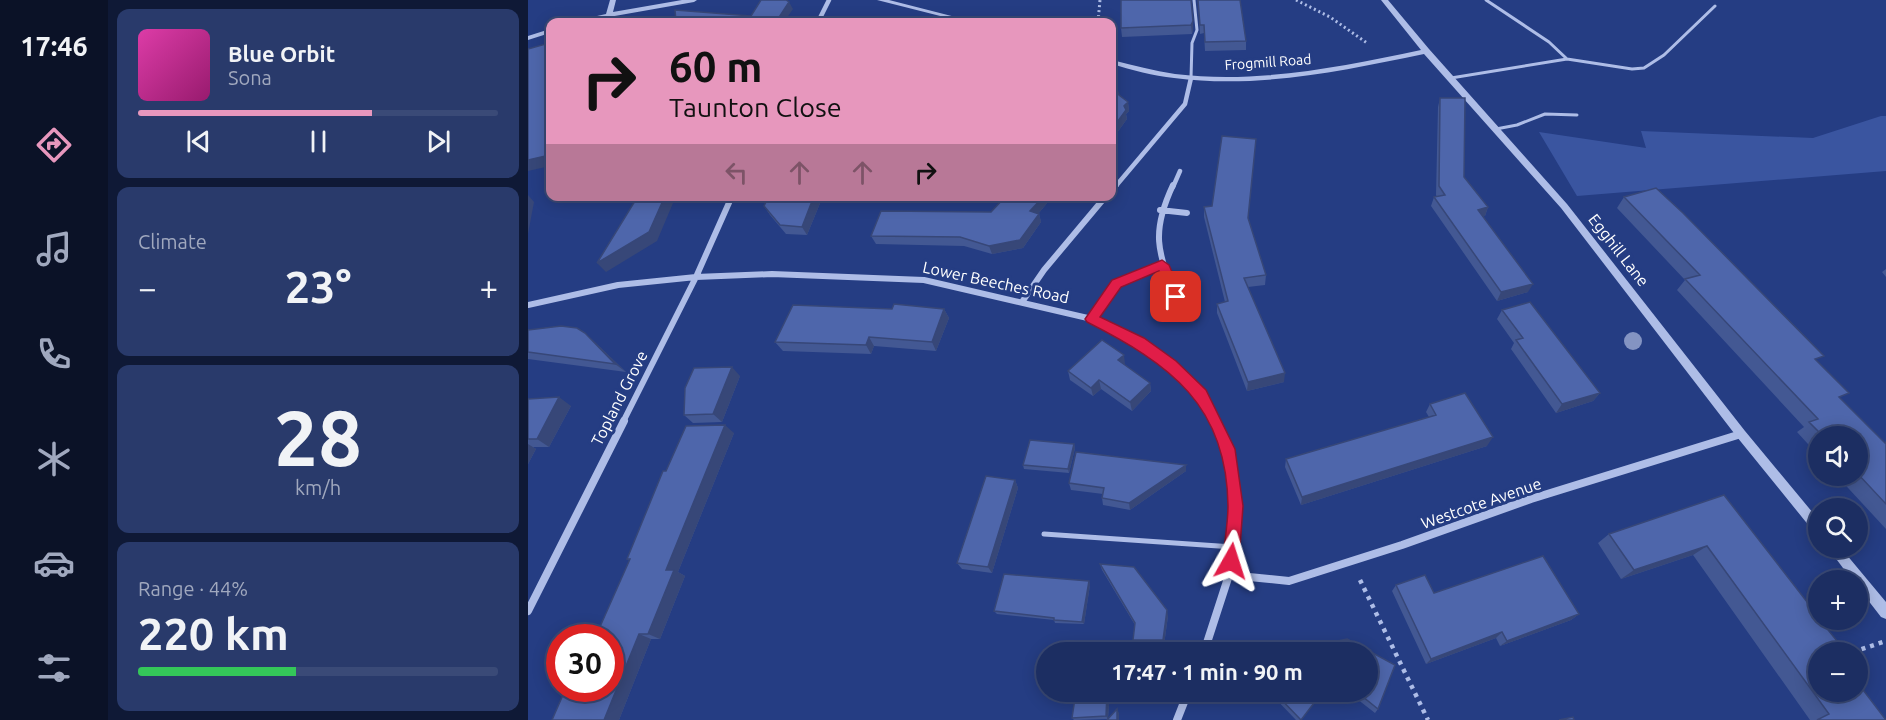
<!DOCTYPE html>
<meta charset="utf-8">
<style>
:root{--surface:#1c2e62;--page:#293a6b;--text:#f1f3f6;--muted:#a0a8be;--line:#3a4a77;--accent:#e797bd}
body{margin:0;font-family:Ubuntu,sans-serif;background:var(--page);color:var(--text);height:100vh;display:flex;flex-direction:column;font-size:22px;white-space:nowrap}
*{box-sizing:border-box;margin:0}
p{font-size:20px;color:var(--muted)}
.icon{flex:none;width:33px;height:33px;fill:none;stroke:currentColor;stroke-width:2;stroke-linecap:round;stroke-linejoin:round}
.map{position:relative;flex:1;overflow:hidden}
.sheet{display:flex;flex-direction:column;gap:9px;padding:9px;background:#0f1936;width:420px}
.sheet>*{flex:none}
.banner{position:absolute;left:18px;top:18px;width:570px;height:183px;border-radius:12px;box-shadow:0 3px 15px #0003,0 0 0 2px var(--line);background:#e797bd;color:#111;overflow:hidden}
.tools{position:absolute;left:1280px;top:426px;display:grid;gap:12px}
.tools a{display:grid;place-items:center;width:60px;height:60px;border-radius:50%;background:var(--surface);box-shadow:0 3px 15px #0003,0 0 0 2px var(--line);font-size:30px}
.speed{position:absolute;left:18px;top:624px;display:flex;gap:12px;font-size:30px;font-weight:700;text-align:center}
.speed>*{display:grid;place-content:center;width:78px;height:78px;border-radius:50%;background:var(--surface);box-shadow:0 3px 15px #0003,0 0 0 2px var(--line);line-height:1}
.speed .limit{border:9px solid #d22;background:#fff;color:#111}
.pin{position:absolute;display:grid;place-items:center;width:51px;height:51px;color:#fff;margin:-26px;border-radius:12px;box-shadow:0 3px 9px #0006}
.me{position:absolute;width:66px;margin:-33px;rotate:6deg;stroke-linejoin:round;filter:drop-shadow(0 0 4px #0008)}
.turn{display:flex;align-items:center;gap:21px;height:126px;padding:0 24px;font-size:27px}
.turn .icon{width:78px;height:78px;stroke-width:2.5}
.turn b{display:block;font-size:42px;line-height:51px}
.lanes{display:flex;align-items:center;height:57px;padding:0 24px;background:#0003;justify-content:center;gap:30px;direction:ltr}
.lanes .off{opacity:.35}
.big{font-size:45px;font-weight:600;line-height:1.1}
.sheet .card{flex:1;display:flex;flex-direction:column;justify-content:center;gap:9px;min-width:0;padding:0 21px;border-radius:12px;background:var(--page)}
.sheet .dial{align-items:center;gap:0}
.dial b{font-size:78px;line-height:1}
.song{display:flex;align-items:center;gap:18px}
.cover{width:72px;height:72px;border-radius:9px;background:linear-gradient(135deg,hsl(320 70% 55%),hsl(320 70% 35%))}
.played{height:6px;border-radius:3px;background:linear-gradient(90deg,var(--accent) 65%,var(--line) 65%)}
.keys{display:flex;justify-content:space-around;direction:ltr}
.heat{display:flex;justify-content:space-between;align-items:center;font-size:33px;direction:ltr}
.charge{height:9px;border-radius:4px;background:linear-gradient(90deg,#34c759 44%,var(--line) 0)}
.trip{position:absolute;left:508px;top:642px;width:342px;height:60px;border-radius:30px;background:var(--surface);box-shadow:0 3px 15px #0003,0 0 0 2px var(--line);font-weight:600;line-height:60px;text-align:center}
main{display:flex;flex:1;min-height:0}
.menu{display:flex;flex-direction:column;width:108px;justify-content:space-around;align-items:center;background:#0b1227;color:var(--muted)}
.menu .icon{width:42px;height:42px}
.menu .active{color:var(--accent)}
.menu b{font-size:27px;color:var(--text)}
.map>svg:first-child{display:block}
.green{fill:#3a55a0}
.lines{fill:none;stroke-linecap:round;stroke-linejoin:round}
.path-far1{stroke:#aebde7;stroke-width:3;stroke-dasharray:2 3;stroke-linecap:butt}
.path{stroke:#aebde7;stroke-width:4.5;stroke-dasharray:4 5;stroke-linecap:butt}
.service-far1{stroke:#aebde7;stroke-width:3}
.service{stroke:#aebde7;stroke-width:5}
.minor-far2{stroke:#aebde7;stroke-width:4.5}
.minor-far1{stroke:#aebde7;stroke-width:6}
.minor{stroke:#aebde7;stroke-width:8}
.tertiary{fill:#aebde7;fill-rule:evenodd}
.tree{fill:#8494c2}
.wall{fill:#435893}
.shaded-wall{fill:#374778}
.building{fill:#4e66ab;stroke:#374778;stroke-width:1.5}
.route{fill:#e11d48;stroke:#92132f;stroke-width:1.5}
.labels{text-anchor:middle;stroke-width:6;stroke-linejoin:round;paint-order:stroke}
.far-street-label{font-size:14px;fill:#fff;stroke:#253d83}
.street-label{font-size:16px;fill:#fff;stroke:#253d83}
</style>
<main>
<nav class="menu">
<b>17:46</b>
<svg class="icon active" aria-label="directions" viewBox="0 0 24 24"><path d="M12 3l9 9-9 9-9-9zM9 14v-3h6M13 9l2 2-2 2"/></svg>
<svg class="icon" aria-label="music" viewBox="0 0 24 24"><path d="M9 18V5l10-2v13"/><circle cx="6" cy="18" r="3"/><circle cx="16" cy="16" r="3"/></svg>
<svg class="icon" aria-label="phone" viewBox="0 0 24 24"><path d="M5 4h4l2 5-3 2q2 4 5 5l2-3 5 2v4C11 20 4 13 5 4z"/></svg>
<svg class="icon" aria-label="climate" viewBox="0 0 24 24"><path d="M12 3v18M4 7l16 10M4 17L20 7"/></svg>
<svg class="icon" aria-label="car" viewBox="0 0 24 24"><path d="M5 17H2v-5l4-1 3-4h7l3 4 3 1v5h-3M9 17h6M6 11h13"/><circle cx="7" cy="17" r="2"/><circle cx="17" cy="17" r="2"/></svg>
<svg class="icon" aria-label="filters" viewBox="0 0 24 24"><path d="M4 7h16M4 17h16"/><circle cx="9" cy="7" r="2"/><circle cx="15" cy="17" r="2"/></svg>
</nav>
<section class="sheet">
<div class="card">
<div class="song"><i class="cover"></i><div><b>Blue Orbit</b><p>Sona</p></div></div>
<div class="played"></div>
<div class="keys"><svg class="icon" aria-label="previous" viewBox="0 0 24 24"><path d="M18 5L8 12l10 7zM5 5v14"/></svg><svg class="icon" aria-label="pause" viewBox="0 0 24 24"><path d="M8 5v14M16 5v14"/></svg><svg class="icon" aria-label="next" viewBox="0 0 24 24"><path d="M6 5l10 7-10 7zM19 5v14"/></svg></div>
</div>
<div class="card"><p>Climate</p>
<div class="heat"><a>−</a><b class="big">23°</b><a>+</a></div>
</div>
<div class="card dial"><b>28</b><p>km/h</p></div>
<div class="card"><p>Range · 44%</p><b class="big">220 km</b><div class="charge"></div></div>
</section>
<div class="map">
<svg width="1358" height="720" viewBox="0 0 1358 720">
<rect width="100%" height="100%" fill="#253d83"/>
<!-- green -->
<path class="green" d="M1353 116H1358V171L1049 196 1011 132 1118 148 1113 131 1285 138Z"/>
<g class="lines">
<!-- path-far1 -->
<path class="path-far1" d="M768 0 802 17 839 43
M570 22 572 0"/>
<!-- path -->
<path class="path" d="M832 580 900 720
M1325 652 1358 641"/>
<!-- service-far1 -->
<path class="service-far1" d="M958 0 1021 42 1039 59
M663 78 664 43 669 30 666 0
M923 78 1039 59 1104 69 1116 68 1136 55 1187 6
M968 129 989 125 1017 114 1049 115"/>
<!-- service -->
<path class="service" d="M516 534 705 547"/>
<!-- minor-far2 -->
<path class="minor-far2" d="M290 22 301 0
M587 187 657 104 663 78
M645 187 652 171"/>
<!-- minor-far1 -->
<path class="minor-far1" d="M645 185C623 232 629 251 648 297
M584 190 588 185
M632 210 659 213
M494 302 516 270 578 196
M0 305 90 285 168 277 244 274 396 280 564 319 611 342 643 365 673 394 687 422
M564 319 589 283 635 265
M95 422 168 277 204 196"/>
<!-- minor -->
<path class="minor" d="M701 575 761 581 874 545 1003 499 1213 434
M0 611 96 421
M676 652 701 575 708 506 700 449 686 421
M649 720 660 692"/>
<!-- tertiary -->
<path class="tertiary" d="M82 0H88L85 12 154 0H169L166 2 81 17 60 22H51V20L78 14Z
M349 0H361L447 22H436Z
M853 0H860L901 49 1039 204 1217 431 1290 519V534L1286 532 1209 437 1033 208 896 54C814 71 730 89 646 78 625 76 604 70 584 64V60C605 65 626 71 647 74 730 84 812 67 893 50Z
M22 29V33L0 40V36Z
M1300 548H1313L1358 602V619L1353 617 1329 586V580H1324Z"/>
</g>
<!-- trees -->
<circle class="tree" cx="1105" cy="341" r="9"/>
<!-- wall -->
<path class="wall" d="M663 0 665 29 664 34 594 37 593 28Z
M670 0 718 41V50L677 51 676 33 672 34Z
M584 85 591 95 600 102 601 111 598 114 599 119 586 137 584 136Z
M912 98 936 177 960 207 957 216H955L1000 292 969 301 903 206 906 197H909L908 195 910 107Z
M295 196 279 235 258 234 242 215 236 206Z
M478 196H525L510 214H511L513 222 495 248 464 254 436 246 348 244 343 236 463 212Z
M1096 197 1289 362 1313 399 1357 443 1358 442V529L1309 476H1329V436H1290V455L1269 432 1276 427 1149 290 1157 280 1089 208Z
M684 206 720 219 738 275 737 285 720 287 756 382 719 391 689 313V304L697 302 676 217V207Z
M1358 269V277L1354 272Z
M364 309H416L421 318 408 351 346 346 343 354 255 351 247 342Z
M974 310 1072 393 1065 401 1028 413 983 349 986 343 969 319Z
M0 330 57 333 98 372 0 359Z
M597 364V365L622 383 623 391 604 411 573 389 565 396 542 380 540 371Z
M212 376 194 422 165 423 156 415Z
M0 399 43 406 21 447H5L8 449 0 464Z
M902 404 959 446 773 505 757 467 758 459 901 417 898 412Z
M206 433 150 572 157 576 132 639H123L91 720H24L82 688 102 561 99 559 138 471Z
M546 444 547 448 541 473 496 469 495 465Z
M658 465V471L602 510 575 505 574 498 575 494 543 490 541 483Z
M487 480 490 488 464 573 434 569 429 563Z
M1196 495 1290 652 1358 720H1281H1282L1165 555 1093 579 1070 543 1081 534Z
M572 564 640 616 636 645H606L605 640 607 625 574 570Z
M561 581 562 585 556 624 527 623 526 620 469 614 466 611Z
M868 585 906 593 1051 614 1043 620 972 646 968 638 898 664 864 591Z
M819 639 850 709 847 713 820 692H840Z
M548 692H582L580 718 591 713 579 719 546 720 544 718Z
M741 692H809L790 698 773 720H768Z"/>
<!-- shaded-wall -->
<path class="shaded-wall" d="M261 2 265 9 256 22H248Z
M665 21V29L664 34 663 25Z
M600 102 601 111 598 114 599 119 586 137 585 128 596 106Z
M22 155V166L0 171V160Z
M0 195 6 202 0 234Z
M137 196H148L129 241 78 272 69 263Z
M286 196H295L279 235 274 227Z
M516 196H525L505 220 502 211Z
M960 207 957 216 946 219 950 210Z
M511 214 513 222 495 248 464 254 461 246Z
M1005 284 1000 292 969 301 973 292Z
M416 309 421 318 408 351 404 342Z
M57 333 67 342 98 372 87 364Z
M341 337 346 346 343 354 338 345Z
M596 355 597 364 592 369 590 360Z
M204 367 212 376 194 422 185 414Z
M757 373 756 382 719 391 720 382Z
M571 380 573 389 565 396 563 388Z
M622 383 623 391 604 411 602 402Z
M1072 393 1065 401 1028 413 1034 404Z
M31 397 43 406 21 447 9 439Z
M197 425 206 433 150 572 157 576 132 639 120 634 138 570Z
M965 437 959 446 773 505 774 497Z
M0 444 8 449 0 464Z
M546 444 547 448 541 473 540 469Z
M658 465V471L602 510 601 503Z
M487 480 490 488 464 573 460 567Z
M1179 546 1165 555 1093 579 1106 570Z
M561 581 562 585 556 624 554 622Z
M639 610 640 616 636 645 635 640Z
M1051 614 1043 620 972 646 979 641Z
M974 632 968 638 898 664 903 659Z
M111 634 123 639 91 720H76Z
M579 692H582L580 719 578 716Z
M799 692H809L790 698 793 694Z
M589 709 591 713V720H589Z"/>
<!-- building -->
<path class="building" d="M233 0H258L261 2 248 22H148L147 10 223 16Z
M593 0H663L665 21 663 25 593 28Z
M670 0H712L718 41 677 42 676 25H672Z
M336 18H363L360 22H325Z
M21 43 20 46H22V155L0 160V49Z
M586 82 591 95 600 102 596 106 598 110 585 128H584V85Z
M912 98H937L936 177 960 207 950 210 1005 284 973 292 906 197 917 195 911 186Z
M694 136 728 139 720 218 738 275 716 278 757 373 720 382 689 304 700 301 676 207 684 206Z
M1128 188 1155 213 1296 356 1287 359 1321 393 1311 397 1357 443 1358 442V504L1329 473V436H1295L1281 422 1290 419 1157 279 1172 275 1096 197Z
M110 196H137L121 232 69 263Z
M241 196H286L274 227 252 225 236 206Z
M478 196H516L502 211 511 214 492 240 461 246 432 237 343 236 353 211 463 212Z
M1002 302 1072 393 1034 404 988 340 995 338 974 310Z
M366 304 416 309 404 342 341 337 338 345 247 342 265 305 364 309Z
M33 326 49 328 57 333 87 364 0 352V330Z
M574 340 596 355 590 360 622 383 602 402 571 380 563 388 540 371Z
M204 367 185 414 156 415 157 388 166 368Z
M937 393 965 437 774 497 758 459 908 415 902 404Z
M31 397 9 439H0V399Z
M197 425 138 570H146L120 634H111L76 720H24L38 688H82V638H67L102 559H99L135 471H138L158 426Z
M502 440 546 444 540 469 495 465Z
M548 452 658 465 601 503 574 498 576 488 541 483Z
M458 476 487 480 460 567 429 563Z
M1196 495 1290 616V620H1292L1318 652H1290V692H1329V682L1358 720H1289L1301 714 1179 546 1106 570 1081 534Z
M1015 556 1051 614 979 641 974 632 903 659 868 585 897 575 906 593Z
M572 564 606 567 639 610 635 640H605L607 623Z
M476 574 561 581 554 622 526 620V618L466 611Z
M819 639 867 665 850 709 829 692H840V652H764L766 650Z
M1329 667 1337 676 1329 679Z
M548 692H579L578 716 544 718Z
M746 692H799L793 694 773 720Z
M589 709V720H579Z
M1045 717 1046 720H1031Z"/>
<!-- route -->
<path class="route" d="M634 260 641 265 655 297 653 301H644L631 271 593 287 572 317 616 338 648 361 678 390 707 449 715 506 711 561 709 567 703 569 697 567 695 561C696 543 700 524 700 506 699 405 642 364 559 322L557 319 584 280Z"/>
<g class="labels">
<!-- far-street labels -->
<g class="far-street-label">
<text transform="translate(740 62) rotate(-4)" y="5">Frogmill Road</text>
</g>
<!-- street labels -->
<g class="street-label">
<text transform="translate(1091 250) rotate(52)" y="6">Egghill Lane</text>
<text transform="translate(468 282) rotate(12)" y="6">Lower Beeches Road</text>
<text transform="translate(91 398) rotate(-63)" y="6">Topland Grove</text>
<text transform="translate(953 503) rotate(-19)" y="6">Westcote Avenue</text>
</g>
</g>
</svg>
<div class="tools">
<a><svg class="icon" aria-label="sound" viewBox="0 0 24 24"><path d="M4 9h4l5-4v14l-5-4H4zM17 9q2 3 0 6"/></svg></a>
<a><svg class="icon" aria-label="search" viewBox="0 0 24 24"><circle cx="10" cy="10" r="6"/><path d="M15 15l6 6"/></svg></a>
<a>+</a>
<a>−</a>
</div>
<div class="speed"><div class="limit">30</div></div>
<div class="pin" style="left:648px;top:297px;background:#d93025"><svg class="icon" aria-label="arrive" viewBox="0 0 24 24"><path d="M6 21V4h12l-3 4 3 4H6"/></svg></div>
<svg class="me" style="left:703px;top:561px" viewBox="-20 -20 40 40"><path d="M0-17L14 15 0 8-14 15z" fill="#e11d48" stroke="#fff" stroke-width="4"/></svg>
<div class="trip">17:47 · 1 min · 90 m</div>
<div class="banner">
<div class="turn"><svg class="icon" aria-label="right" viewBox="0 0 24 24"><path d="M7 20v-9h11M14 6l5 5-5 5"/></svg><div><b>60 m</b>Taunton Close</div></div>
<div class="lanes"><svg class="icon off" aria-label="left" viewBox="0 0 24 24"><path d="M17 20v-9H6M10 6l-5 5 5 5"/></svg><svg class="icon off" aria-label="ahead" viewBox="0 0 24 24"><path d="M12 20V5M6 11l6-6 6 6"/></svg><svg class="icon off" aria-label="ahead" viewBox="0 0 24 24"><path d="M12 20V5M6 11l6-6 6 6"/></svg><svg class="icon" aria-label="right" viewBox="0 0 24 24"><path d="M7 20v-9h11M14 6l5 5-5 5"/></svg></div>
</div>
</div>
</main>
